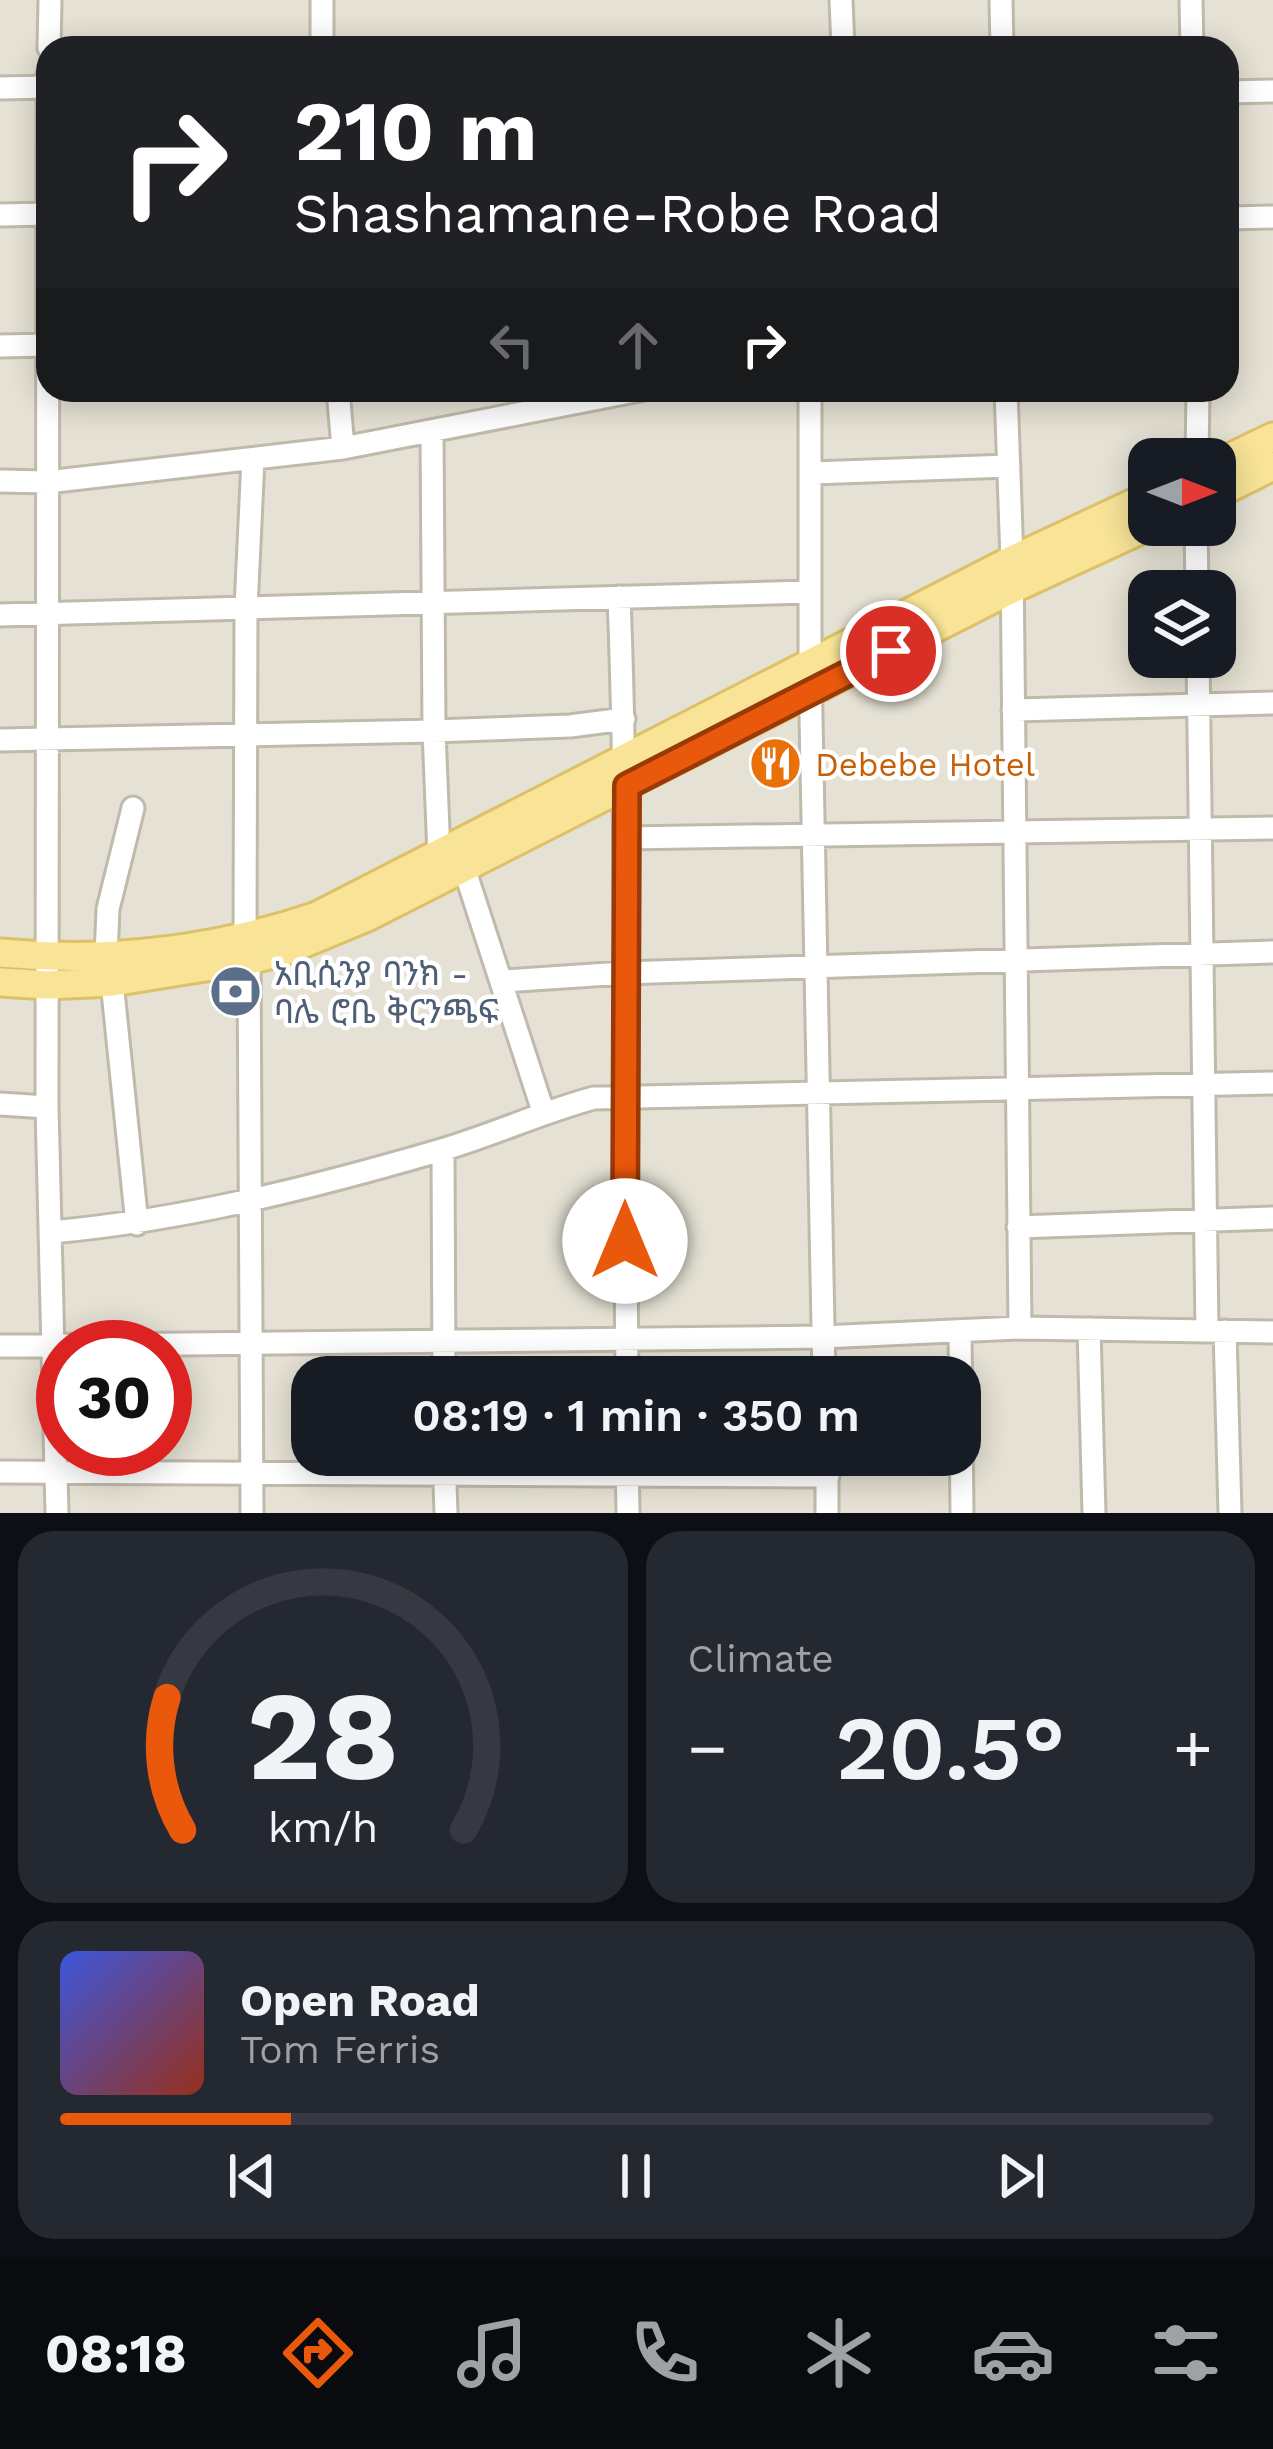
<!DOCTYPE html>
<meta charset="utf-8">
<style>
:root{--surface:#171b24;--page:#242831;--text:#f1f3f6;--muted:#9ea1a6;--line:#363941;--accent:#ea580c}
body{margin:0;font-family:"Work Sans","Noto Sans Ethiopic",sans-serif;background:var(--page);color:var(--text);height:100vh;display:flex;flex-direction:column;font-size:45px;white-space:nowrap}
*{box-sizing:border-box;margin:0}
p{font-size:39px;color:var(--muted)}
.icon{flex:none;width:66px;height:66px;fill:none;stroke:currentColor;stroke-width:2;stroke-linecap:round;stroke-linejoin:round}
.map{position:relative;height:1513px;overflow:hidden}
.panel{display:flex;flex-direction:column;gap:18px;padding:18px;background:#0d0f14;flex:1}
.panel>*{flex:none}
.top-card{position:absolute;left:36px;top:36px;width:1203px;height:366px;border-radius:36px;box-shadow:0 6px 30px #0003;background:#202124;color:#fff;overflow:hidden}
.needle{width:78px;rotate:90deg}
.tools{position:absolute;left:1128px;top:438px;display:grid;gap:24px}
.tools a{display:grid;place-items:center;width:108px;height:108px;border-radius:24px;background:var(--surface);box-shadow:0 6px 30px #0003;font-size:60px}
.speed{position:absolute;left:36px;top:1320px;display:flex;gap:24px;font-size:60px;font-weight:700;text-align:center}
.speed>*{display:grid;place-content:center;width:156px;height:156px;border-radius:50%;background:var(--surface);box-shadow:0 6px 30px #0003;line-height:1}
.speed .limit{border:18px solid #d22;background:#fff;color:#111}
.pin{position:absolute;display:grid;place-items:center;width:102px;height:102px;color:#fff;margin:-51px;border:6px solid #fff;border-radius:50%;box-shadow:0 3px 12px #0007}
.me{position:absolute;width:132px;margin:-66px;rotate:0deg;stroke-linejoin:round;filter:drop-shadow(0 0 9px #0008)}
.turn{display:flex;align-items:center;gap:42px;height:252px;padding:0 60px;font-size:54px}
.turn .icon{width:156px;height:156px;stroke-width:2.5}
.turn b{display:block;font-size:84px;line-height:102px}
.lanes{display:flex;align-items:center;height:114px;padding:0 60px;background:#0003;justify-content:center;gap:60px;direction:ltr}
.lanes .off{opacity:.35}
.big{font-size:90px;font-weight:600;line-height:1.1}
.panel .widget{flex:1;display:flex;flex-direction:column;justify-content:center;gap:18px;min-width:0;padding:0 42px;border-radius:36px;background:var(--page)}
.panel .dial{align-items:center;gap:0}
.dial svg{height:312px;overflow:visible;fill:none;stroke:var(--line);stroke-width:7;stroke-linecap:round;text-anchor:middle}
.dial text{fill:var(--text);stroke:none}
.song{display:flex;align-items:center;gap:36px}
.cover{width:144px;height:144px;border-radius:18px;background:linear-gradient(135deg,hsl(230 70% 55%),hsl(10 70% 35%))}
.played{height:12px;border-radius:6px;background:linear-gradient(90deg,var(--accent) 20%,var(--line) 20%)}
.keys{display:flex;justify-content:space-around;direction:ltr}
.heat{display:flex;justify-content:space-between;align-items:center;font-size:66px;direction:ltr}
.panel .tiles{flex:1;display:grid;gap:18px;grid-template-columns:1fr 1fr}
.widget:last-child{grid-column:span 2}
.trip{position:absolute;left:291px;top:1356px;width:690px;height:120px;border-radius:36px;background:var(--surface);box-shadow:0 6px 30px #0003;font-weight:600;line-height:120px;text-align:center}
.dock{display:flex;height:192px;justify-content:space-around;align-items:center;background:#090b0e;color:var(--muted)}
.dock .icon{width:84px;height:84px}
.dock .on{color:var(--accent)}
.dock b{font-size:54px;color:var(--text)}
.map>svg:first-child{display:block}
.residential{fill:#e5e1d4;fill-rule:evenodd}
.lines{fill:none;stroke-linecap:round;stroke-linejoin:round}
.minor-casing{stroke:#bfbaab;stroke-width:27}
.major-casing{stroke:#dcc168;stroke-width:33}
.minor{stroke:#fff;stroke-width:21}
.major{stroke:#f8e397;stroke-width:27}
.route-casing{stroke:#983908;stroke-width:30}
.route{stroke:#ea580c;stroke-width:21}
.labels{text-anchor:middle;stroke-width:9;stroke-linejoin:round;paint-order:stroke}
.food-label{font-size:33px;fill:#c56008;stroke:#fff;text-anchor:start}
.service-label{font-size:33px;fill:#4e5e75;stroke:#fff;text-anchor:start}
</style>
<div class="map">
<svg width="1273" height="1513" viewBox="0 0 1273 1513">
<rect width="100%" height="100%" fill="#f1efe5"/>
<!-- residential -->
<path class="residential" d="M0 0H1273V1513H0ZM48 48H1227V390H48ZM1149 459H1215V525H1149ZM1149 591H1215V657H1149ZM63 1347H165V1449H63ZM312 1377H960V1455H312Z"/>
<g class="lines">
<defs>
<path id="minor" d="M322 0V48
M841 0 843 48
M1001 0 1002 48
M1191 0 1192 48
M49 48 50 0
M48 75 47 1107 57 1513
M0 88 48 87
M1227 92 1273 91
M0 215 48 214
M1227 218 1273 217
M0 346 47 345
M338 390 343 448
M810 390V666L824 1377
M1006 390 1012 560 1020 1328
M432 432 434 731 439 855
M1197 459 1198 390
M812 473 1009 466
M0 481 47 482 343 448 640 390
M1196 525 1197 591
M619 597C629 857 624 1117 627 1377
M0 615 810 592
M1198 657 1207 1331
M1013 710 1273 703
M0 740 434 731 570 726 624 719
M625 838 1273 828
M464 868 543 1111
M245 939 246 608 253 459
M106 956 108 909 133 808
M249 960 252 1513
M503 981 623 973 1273 952
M112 982 137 1224
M0 1104 47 1107
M443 1150 444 1377
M1018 1227 1273 1218
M52 1232C183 1220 311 1188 438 1151 491 1136 541 1112 594 1098L1273 1083
M1089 1329 1094 1513
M960 1331 962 1513
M1225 1331 1230 1513
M0 1346 822 1337 1020 1328 1273 1332
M444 1455 446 1513
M627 1455 628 1513
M827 1455V1513
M0 1472 828 1476"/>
<path id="major" d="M1215 465 1273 437
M1215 495 1273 466
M0 953C108 963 214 951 317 916L1012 560 1149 496
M0 982 47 985 112 982 249 960 285 951 367 917 1010 590 1151 525"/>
</defs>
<!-- minor casing -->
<use href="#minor" class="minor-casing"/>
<!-- major casing -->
<use href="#major" class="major-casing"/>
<!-- minor -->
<use href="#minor" class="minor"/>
<!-- major -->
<use href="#major" class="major"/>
</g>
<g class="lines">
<defs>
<path id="route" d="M625 1241 627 786 891 651"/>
</defs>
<!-- route casing -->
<use href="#route" class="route-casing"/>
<!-- route -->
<use href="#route" class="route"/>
</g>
<!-- icons -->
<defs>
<symbol id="restaurant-disc" viewBox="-11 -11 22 22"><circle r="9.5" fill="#e8710a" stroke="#fff"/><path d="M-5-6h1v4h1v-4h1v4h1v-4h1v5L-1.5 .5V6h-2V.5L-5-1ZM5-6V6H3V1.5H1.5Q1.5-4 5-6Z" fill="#fff"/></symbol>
<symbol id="bank-disc" viewBox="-11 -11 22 22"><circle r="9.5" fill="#5c6f8a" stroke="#fff"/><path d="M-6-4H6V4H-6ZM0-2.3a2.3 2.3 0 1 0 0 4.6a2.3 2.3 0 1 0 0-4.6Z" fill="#fff"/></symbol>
</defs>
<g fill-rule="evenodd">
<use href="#restaurant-disc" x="746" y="734" width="59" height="59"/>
<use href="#bank-disc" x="206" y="962" width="59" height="59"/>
</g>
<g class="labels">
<!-- food labels -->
<g class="food-label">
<text x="815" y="776">Debebe Hotel</text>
</g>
<!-- service labels -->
<g class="service-label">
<text x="274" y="985">አቢሲንያ ባንክ -<tspan x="274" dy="38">ባሌ ሮቤ ቅርንጫፍ</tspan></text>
</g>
</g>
</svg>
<div class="tools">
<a><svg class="needle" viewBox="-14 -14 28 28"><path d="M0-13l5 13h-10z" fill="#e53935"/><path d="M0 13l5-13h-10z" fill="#9ea1a6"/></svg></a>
<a><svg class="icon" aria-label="layers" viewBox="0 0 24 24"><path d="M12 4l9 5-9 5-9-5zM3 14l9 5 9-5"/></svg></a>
</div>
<div class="speed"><div class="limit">30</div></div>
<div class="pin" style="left:891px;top:651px;background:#d93025"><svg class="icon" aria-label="arrive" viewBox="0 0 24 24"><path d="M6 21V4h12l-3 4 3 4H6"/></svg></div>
<svg class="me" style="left:625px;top:1241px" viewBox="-20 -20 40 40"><circle r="19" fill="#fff"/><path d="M0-13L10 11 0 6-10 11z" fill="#ea580c"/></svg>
<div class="trip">08:19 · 1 min · 350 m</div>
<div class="top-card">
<div class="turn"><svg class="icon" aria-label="right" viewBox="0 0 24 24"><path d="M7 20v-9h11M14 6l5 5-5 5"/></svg><div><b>210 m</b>Shashamane-Robe Road</div></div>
<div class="lanes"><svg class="icon off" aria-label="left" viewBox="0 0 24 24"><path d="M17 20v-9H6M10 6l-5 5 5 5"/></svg><svg class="icon off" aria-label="ahead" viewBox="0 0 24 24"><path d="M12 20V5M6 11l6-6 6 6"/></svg><svg class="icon" aria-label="right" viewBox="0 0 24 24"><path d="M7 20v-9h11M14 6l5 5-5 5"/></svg></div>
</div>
</div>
<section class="panel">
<div class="tiles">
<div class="widget dial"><svg viewBox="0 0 100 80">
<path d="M14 69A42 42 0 1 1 86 69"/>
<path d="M14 69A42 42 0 0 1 10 35" stroke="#ea580c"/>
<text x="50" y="56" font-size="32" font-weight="700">28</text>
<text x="50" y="72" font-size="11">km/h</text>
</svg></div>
<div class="widget"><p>Climate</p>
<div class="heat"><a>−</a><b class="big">20.5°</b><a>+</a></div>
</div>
<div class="widget">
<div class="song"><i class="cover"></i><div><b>Open Road</b><p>Tom Ferris</p></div></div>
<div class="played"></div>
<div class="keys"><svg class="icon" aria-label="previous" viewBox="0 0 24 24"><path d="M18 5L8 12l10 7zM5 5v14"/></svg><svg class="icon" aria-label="pause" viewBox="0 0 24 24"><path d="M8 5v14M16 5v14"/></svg><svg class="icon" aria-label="next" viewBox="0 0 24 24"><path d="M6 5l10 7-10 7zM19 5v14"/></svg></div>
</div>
</div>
</section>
<nav class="dock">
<b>08:18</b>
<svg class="icon on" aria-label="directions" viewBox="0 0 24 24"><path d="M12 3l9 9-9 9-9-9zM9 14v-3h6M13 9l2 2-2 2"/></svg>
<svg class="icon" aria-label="music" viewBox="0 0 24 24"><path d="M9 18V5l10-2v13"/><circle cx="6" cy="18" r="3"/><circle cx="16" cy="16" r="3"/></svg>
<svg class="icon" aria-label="phone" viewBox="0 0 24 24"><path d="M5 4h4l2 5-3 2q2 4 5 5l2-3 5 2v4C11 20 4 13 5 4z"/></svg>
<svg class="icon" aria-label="climate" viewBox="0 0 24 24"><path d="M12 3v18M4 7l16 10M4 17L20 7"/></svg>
<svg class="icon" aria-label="car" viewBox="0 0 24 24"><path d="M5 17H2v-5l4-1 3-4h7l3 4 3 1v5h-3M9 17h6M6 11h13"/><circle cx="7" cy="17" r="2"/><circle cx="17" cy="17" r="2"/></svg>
<svg class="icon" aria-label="filters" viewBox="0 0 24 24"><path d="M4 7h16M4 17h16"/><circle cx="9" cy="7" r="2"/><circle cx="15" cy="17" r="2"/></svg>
</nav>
